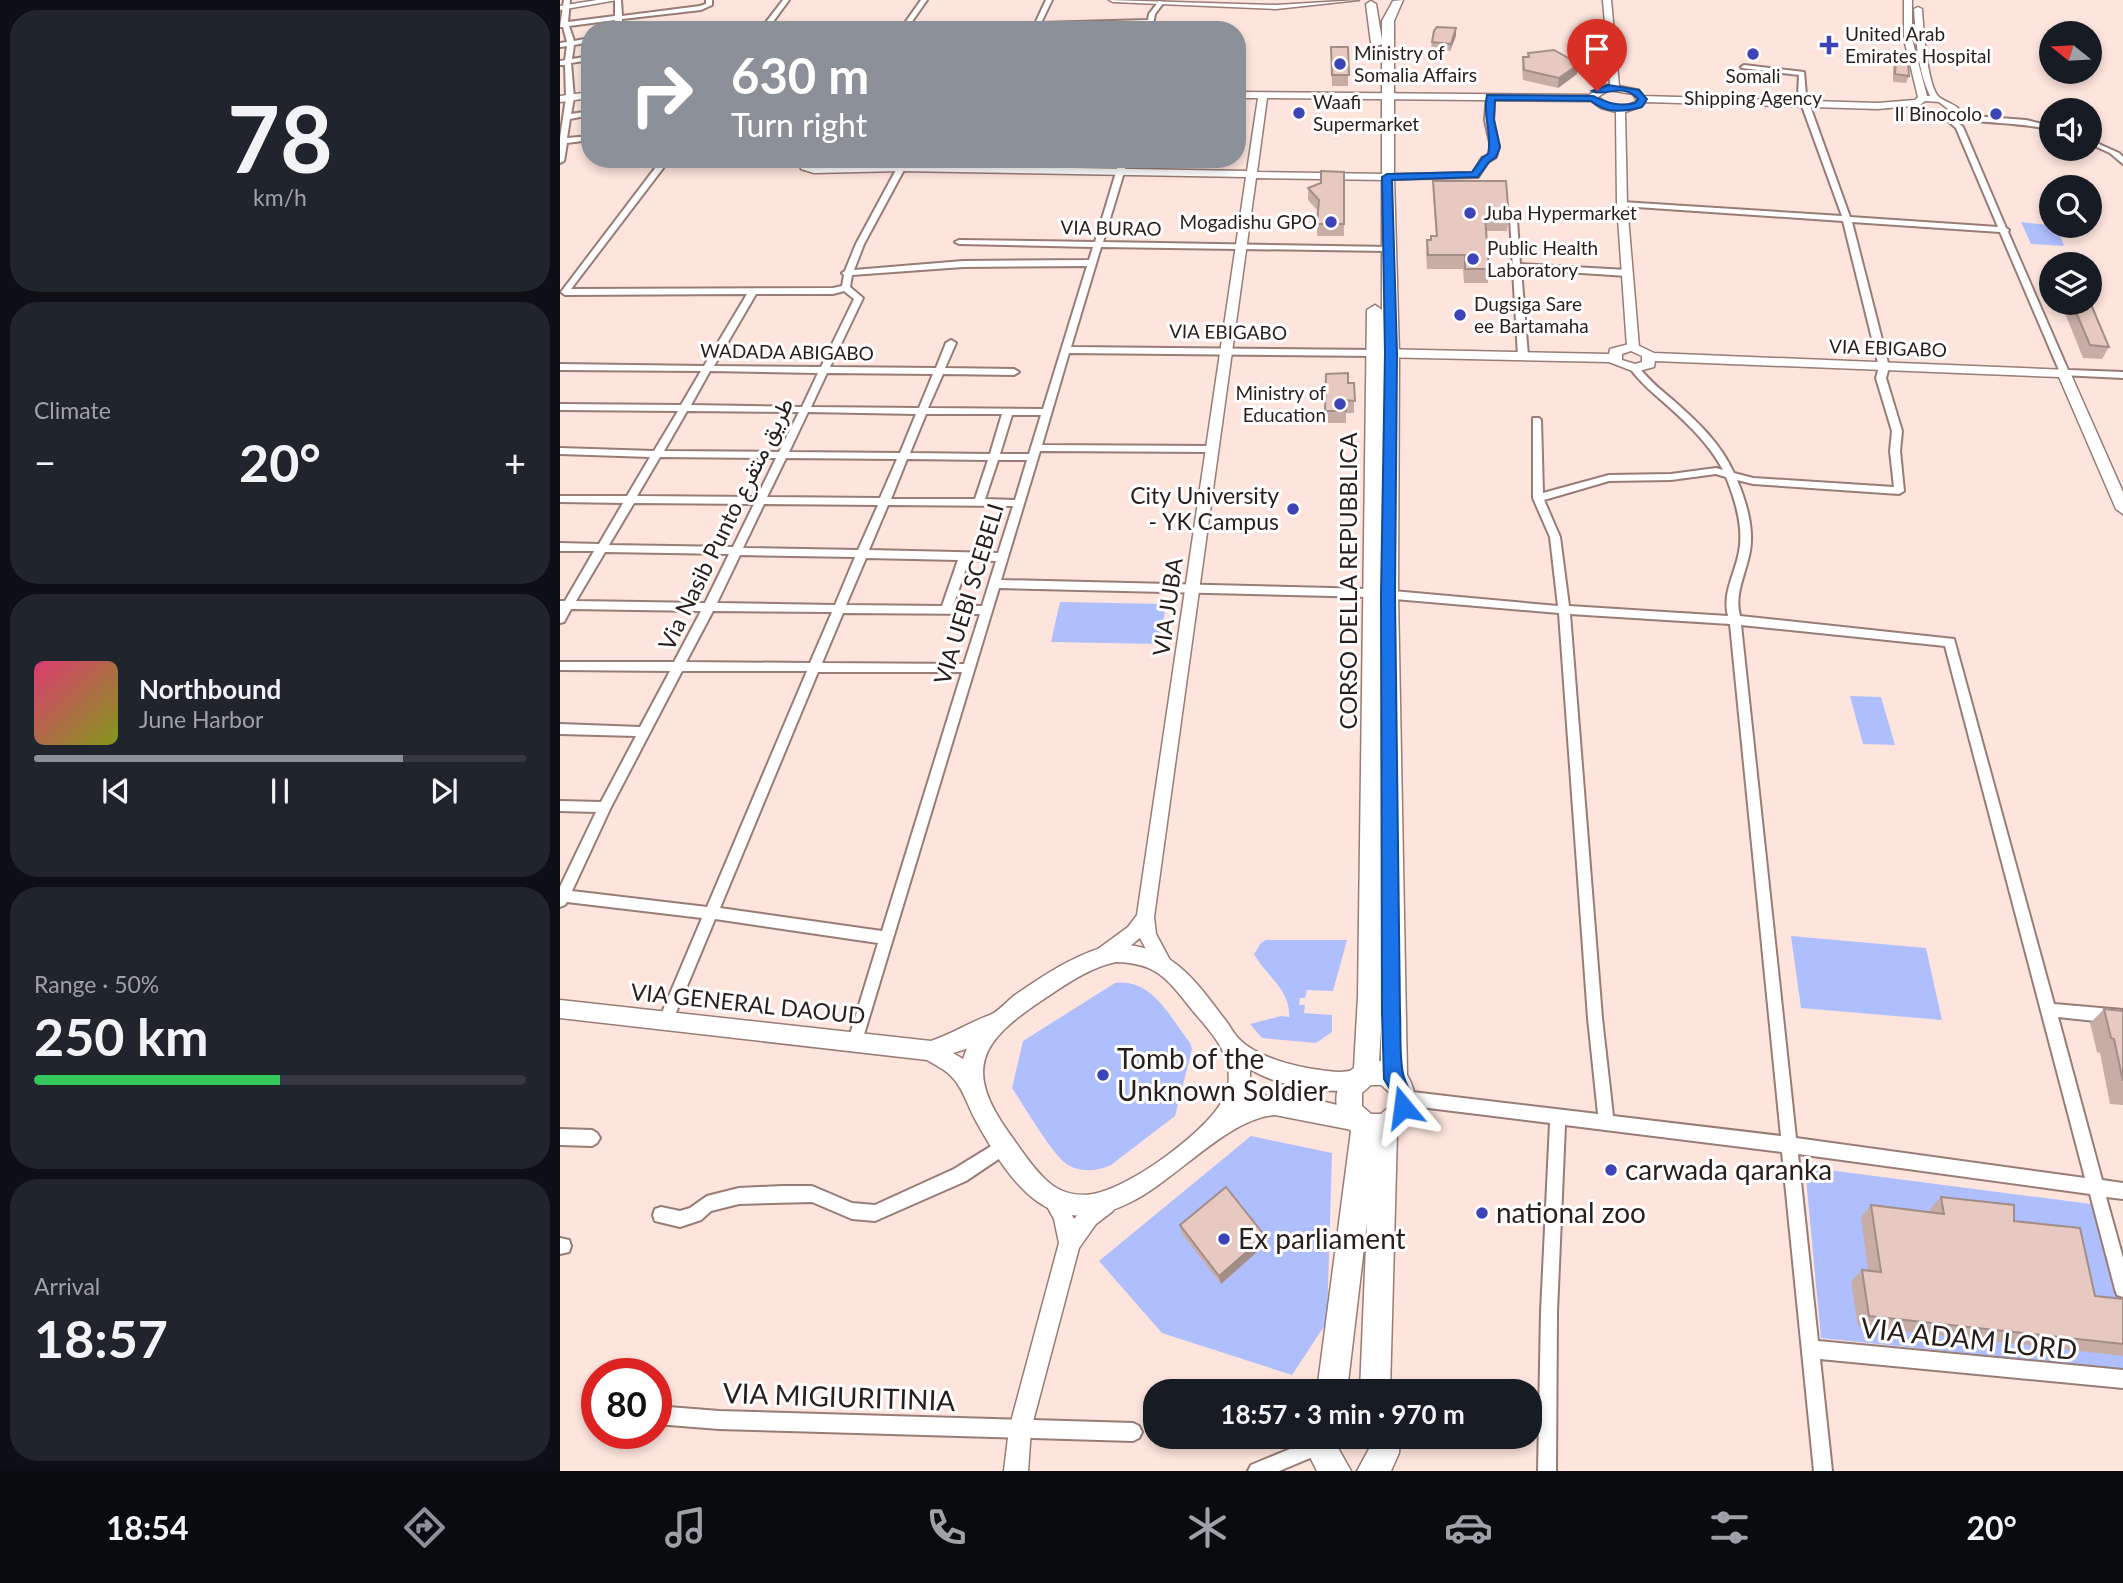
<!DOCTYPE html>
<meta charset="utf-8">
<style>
:root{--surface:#171b24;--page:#20242c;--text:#f1f3f6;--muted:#9ea1a6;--line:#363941;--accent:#8c9099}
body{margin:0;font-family:Lato,Vazirmatn,sans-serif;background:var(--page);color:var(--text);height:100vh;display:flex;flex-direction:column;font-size:26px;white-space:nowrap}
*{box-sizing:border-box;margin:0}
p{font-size:23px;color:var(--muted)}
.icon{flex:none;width:38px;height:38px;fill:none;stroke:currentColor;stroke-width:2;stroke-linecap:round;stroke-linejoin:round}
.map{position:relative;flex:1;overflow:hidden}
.details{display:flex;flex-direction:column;gap:10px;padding:10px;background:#0d0f14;width:560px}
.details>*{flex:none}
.banner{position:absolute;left:21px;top:21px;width:665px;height:147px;border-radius:28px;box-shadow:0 4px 10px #0003;background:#8c9099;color:#fff;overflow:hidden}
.needle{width:46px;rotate:288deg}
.buttons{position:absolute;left:1479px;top:21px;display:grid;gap:14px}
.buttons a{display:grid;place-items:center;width:63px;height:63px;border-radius:50%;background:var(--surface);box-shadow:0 4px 10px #0003;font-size:35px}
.speed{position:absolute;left:21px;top:1358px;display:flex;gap:14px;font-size:35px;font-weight:700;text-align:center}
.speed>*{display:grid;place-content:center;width:91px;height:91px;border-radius:50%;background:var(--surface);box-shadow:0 4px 10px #0003;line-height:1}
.speed .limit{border:10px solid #d22;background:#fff;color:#111}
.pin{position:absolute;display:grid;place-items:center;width:60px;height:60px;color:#fff;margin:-72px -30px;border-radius:50% 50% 50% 0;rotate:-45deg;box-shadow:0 0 7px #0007}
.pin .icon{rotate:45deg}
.me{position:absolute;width:77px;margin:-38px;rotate:344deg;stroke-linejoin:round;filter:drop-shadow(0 0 5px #0008)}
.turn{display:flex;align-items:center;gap:24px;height:147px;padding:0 35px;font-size:32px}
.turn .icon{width:91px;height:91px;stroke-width:2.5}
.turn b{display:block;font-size:49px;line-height:60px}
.big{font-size:52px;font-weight:700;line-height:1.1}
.details .widget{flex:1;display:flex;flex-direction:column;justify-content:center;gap:10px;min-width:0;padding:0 24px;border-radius:28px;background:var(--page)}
.details .dial{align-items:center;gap:0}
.dial b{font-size:91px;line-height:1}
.song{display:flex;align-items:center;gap:21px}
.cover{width:84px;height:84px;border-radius:10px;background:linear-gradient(135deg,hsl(340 70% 55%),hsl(70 70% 35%))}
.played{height:7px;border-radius:4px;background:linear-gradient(90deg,var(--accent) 75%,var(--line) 75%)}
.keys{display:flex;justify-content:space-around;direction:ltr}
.heat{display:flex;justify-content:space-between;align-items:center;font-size:38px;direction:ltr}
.charge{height:10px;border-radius:5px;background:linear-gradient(90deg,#34c759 50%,var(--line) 0)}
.trip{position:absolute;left:583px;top:1379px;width:399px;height:70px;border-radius:28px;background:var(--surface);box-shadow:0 4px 10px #0003;font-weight:700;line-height:70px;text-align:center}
.dock{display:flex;height:112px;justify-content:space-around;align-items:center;background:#090b0e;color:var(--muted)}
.dock .icon{width:49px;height:49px}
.dock .on{color:var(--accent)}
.dock b{font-size:32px;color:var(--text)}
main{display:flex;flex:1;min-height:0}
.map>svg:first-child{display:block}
.green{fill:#afbffe}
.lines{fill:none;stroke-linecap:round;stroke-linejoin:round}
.minor-casing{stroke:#987c75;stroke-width:4}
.tertiary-casing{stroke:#987c75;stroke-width:3}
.secondary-casing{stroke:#987c75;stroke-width:3}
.trunk-casing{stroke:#987c75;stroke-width:3}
.minor{fill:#fff;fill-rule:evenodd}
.tertiary{fill:#fff;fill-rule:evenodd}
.secondary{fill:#fff;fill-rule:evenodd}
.trunk{fill:#fff;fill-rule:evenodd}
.wall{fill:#c7ada6}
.shaded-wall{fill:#a28d87}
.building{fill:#e7c9c1;stroke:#a28d87;stroke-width:2}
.route{fill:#1a73e8;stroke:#114b97;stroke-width:2}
.poi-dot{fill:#3d44b8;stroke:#fff;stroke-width:2.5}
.labels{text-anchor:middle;stroke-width:6;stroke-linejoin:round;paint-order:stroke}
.far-poi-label{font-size:19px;fill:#291e1b;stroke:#fff;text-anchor:start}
.far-street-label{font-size:19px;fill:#291e1b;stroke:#fff}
.poi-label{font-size:23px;fill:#291e1b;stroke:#fff;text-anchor:end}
.street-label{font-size:23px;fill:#291e1b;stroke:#fff}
.near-poi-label{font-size:28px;fill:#291e1b;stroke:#fff;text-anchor:start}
.near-street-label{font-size:28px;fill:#291e1b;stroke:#fff}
</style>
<main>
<section class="details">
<div class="widget dial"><b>78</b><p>km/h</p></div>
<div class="widget"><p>Climate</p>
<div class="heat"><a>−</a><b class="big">20°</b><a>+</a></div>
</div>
<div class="widget">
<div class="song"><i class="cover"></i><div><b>Northbound</b><p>June Harbor</p></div></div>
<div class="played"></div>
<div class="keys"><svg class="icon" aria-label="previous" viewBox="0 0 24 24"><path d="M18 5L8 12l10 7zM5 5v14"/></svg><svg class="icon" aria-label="pause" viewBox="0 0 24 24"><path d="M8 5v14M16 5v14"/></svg><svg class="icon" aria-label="next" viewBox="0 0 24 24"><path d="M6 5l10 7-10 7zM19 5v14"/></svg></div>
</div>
<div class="widget"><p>Range · 50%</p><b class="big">250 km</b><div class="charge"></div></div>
<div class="widget"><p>Arrival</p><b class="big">18:57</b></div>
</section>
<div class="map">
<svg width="1563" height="1471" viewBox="0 0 1563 1471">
<rect width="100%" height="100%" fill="#fde4dd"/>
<!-- green -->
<path class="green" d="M1461 222 1497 226 1504 246 1471 244Z
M500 602 606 604 600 644 491 642Z
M1290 696 1321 697 1335 745 1303 744Z
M1231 936 1366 948 1382 1020 1241 1008Z
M706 940H787L773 991 747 990 745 998H740L739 1005H745L744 1013 772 1015V1032L756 1043 702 1038 690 1024 721 1016 729 1017C731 990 705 975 694 954L701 943Z
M555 983C592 978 610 1017 630 1043L632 1049 615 1116 551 1165C538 1171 522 1173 508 1165 494 1158 463 1104 452 1088L463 1041Z
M691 1136 772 1153 767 1322 732 1375 602 1333 539 1261Z
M1245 1167 1531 1204 1563 1314V1370L1261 1338Z"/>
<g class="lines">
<defs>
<path id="minor" d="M4 0H10L8 22 55 16V0H61L62 16 140 6 146 4V0H152V5L141 10 62 19V30H56L55 20 9 26 14 41 30 38V42L14 45 12 59 30 56V60L11 63 14 98 11 114 30 111V115L10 119 7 138 30 136V140L7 143 4 161 0 163V138L6 98 5 65H0V61L5 60 7 46 0 47V43L7 42 3 27H0Z
M223 0H229L207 30H200Z
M361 0H367L346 30H340Z
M486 0H492L481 23 588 20 589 14 599 1 604 2 595 14 592 30H586L587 24 479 27 478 30H472Z
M1184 65 1244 72 1246 95 1290 217 1438 227 1396 128 1380 114 1388 111 1413 116 1466 120 1491 126V130C1458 121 1424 125 1390 116L1403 127 1446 228 1449 230 1448 232 1508 370 1563 372V378L1501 375 1440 232 1292 222 1329 367 1326 378 1342 431 1340 451 1344 491 1339 494 1193 484 1177 480C1186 501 1194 528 1190 551 1186 574 1174 593 1180 616L1394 639 1494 1004 1563 1010V1024L1498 1017 1542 1180 1563 1183V1199L1546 1197 1563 1258V1297L1557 1295 1555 1289 1530 1194 1238 1154 1258 1341 1563 1370V1388L1260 1359 1272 1471H1254L1222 1152 1005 1125 997 1312 996 1471H978L981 1312 990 1123 844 1105 839 1103 836 1098 839 1093 844 1091 1038 1114 1028 1018 999 613 811 597 439 588 302 1041 300 1046 295 1048 290 1046 288 1041 318 943 155 919 110 1027 105 1029 100 1027 98 1022 142 918 7 902 5 905 0 907V887L36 812 0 811V801L41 802 76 736 0 734V724L80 727 110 671 0 670V662H114L141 611 11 609 4 622 0 623V601H5L34 551H0V543L39 544 63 503 0 502V496H67L90 457 0 454V448L94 451 118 411 0 410V404L121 405 141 371 0 370V364L144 366 187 294 5 295 1 292 102 159H110L11 289 273 288 282 286 284 275 282 273 285 271 296 244 337 168 341 166 345 168 304 244 294 270 403 261 529 260 533 247 399 244 395 242 399 240 535 242 560 159H568L543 242 831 247 832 249 828 251 541 247 511 347 816 350 821 353 816 356 509 353 482 445 652 446 657 449 652 452 480 451 441 580 811 589 998 606 990 537 973 498V418H979L981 420 983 493 1049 475 1111 474 1156 468 1163 470C1149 444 1130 426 1109 407 1095 394 1081 384 1070 368L1072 366H1078C1088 380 1101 390 1114 401 1138 422 1160 443 1174 473L1193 478 1334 487 1330 451 1332 431 1316 378 1319 367 1283 221 1062 206 1058 204 1062 202 1282 216 1238 95 1239 75 1182 68 1181 67ZM527 266 483 409 368 408 383 374 454 375 459 372 454 369 385 368 396 343 391 340 386 343 376 368 270 367 303 298 290 287 292 275 403 267ZM284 291 294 299 261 367 154 366 196 294H273ZM150 371 258 373 242 407 131 405ZM267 373 373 374 359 408 251 407ZM127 411 239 412 219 452 104 451ZM248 412 356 414 340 453 229 452ZM366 414H442L430 454 350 453ZM452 415H481L469 454H440ZM100 457 216 458 197 497 77 496ZM226 458 337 459 320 498 207 497ZM347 459 428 460 415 499H331ZM438 460H467L455 500 425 499ZM1156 474 1166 477C1175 499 1184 527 1179 552 1175 574 1162 593 1168 616L1009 606 1000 537 984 500 1049 481 1111 480ZM74 503 194 504 173 547 49 545ZM204 504 318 505 298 550 183 548ZM328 505 453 506 438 553 309 550ZM45 552 169 554 145 603 16 601ZM180 555 295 557 275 605 157 603ZM306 558 398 560 382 606 286 605ZM409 560 436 561 422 606H393ZM153 611 272 612 250 663 126 662ZM283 613 420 614 404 664 262 663ZM1010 614 1170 624 1221 1136 1053 1116 1042 1018ZM1181 625 1385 646 1525 1178 1236 1138ZM122 671H247L147 907 12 891 51 807ZM258 672H402L322 931 160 908Z
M927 95 934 97 933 120 939 147 936 157 928 162 918 177 824 179V175H827L913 173 922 158 930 154 931 147 925 120Z
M1530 140 1559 153 1563 157V164L1550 153 1530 144Z
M950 218 957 220 960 264 1067 270 1071 273 1067 276 961 269 968 356 963 359 958 356Z
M0 1129 32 1130 37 1133 40 1138 37 1143 32 1146 0 1145Z
M446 1137 452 1140 454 1145 452 1150 406 1181 315 1221 292 1219 252 1202 179 1204 151 1211 141 1220 120 1227 95 1221 93 1215 95 1209 101 1207 120 1211 130 1208 147 1196 179 1188 222 1186H252L292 1203 315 1205 394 1169Z
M0 1238 9 1240 11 1246 9 1252 0 1254Z
M96 1406 159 1411 573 1423 579 1426 582 1432 579 1438 573 1441 159 1429 96 1424Z
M759 1437 767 1439 770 1445 767 1451 719 1471H688L691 1465Z"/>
<path id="tertiary" d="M37 0H57L0 10V6Z
M549 0 716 5 799 0 716 9 553 2Z
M1043 0H1051L1059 86 1079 90 1083 96 1318 103 1355 100 1358 97 1344 39V0H1352V39L1367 96H1370C1357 68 1356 39 1354 9L1358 7 1362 9C1363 26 1367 86 1379 97 1384 101 1392 103 1398 108L1394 114C1378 119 1364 118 1351 106L1318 109 1086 102 1080 107 1065 112 1067 204 1079 347 1073 351 1067 347 1057 204 1056 112 1041 108 1031 101 707 98 697 172 827 174 832 177 827 180 696 178 594 917 596 934 611 962 608 968 602 970 596 968 580 938C568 947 552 966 538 961L535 955 538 949 568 927 577 915 686 177 341 171 254 173 241 169 239 159H249V165L255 167 341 165 687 171 698 98H677V92L1029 95 1045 85H1050ZM1049 90 1073 94 1077 101C1063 109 1050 107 1038 97ZM1365 101 1379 102 1388 109C1379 115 1369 111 1360 105Z
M30 92V98L0 102V96Z
M493 1189 500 1192 514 1219 522 1210 546 1194 553 1197 556 1204 553 1211 536 1224 519 1248 471 1429 468 1471H444L449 1429 499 1243 494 1219 483 1199 486 1192Z"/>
<path id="secondary" d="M1073 343 1094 353 1509 370 1563 492V514L1556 509 1499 377 1095 361 1094 367 1075 372 1049 362 816 357 809 353 816 349 1049 354 1050 349ZM1071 351 1082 356V362L1075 364 1062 360V354Z
M556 944C613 946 634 979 666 1021 670 1026 674 1034 678 1038 700 1061 749 1070 779 1072 789 1072 796 1068 806 1072L809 1079 806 1086C776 1098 716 1086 690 1069V1084L684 1102C716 1085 763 1103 797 1109L805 1113 808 1120 805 1127 797 1131 715 1115C668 1118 616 1180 571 1202 491 1243 452 1186 416 1121 407 1105 403 1087 390 1075 384 1069 375 1065 367 1060L0 1018V1000L371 1041C392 1034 410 1022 430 1015 438 1012 447 1001 455 995 486 974 518 952 556 944ZM556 962C595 963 606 977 629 1006 643 1024 665 1044 668 1068 670 1080 668 1093 661 1103 643 1134 569 1188 533 1194 515 1197 498 1192 485 1179 471 1166 460 1148 449 1133 403 1069 421 1041 481 1001 505 985 528 968 556 962ZM407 1048 403 1059 393 1053 406 1049Z"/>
<path id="trunk" d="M843 0 834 21V177L839 353 838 595 847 1075C859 1095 859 1120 837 1134L830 1391H800L807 1222 787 1391H757L791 1131C771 1114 771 1083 794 1068L798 996 807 310 815 305 822 310V44L817 46 811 43 806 4 811 1 816 4 822 40V21L833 1ZM821 1029V1061H819ZM811 1085H821L830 1093V1106L821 1114H811L802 1106V1093Z
M746 1437H776L778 1448 791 1471H757L748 1453Z
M810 1437H840L839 1453 831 1471H797L809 1449Z"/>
</defs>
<!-- minor casing -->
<use href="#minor" class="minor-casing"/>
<!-- tertiary casing -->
<use href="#tertiary" class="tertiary-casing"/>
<!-- secondary casing -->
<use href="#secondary" class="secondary-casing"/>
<!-- trunk casing -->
<use href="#trunk" class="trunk-casing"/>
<!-- minor -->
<use href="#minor" class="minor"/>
<!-- tertiary -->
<use href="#tertiary" class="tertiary"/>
<!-- secondary -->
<use href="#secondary" class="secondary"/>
<!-- trunk -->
<use href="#trunk" class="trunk"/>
</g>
<!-- wall -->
<path class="wall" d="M896 28V36L890 51 871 49 872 42Z
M771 47H788V86H772Z
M968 53 1017 74 998 88 963 80 962 67 963 57H968Z
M1336 60 1349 76 1346 83 1333 82V67Z
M784 172V236H757L758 211 748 200V188L761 183Z
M873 181 949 217 947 231H926L929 269 928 283H904L903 269H867L866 254 867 240H870L871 236H876L873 195Z
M1506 303H1530L1549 347 1542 359 1523 358 1503 308Z
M766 374 788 383H794V413H786V423H765Z
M1544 1009 1563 1011V1105L1550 1104 1540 1053 1537 1052 1530 1023Z
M1381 1197 1454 1221 1535 1296 1563 1299V1356L1298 1326 1291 1281 1302 1270 1308 1271 1301 1217 1311 1205 1370 1212V1209Z
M620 1225 706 1244 661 1284 622 1234Z"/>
<!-- shaded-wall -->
<path class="shaded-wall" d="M896 28V36L890 51 891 44Z
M1019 64 1017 74 998 88 999 78Z
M705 1236 706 1244 661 1284 659 1276Z"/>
<!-- building -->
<path class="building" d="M877 27 896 28 891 44 872 42 874 31Z
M771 47H788L789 75H772Z
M994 50 1019 64 999 78 964 70 963 57H969L968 53Z
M1336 60 1348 61 1349 76 1335 74Z
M761 171 784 172V224H757L759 200 748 188 761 183Z
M873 181H946L949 217H925L929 269H905V255H868L867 240H871V236H877Z
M1530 302 1549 347 1530 345 1512 303Z
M788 373V383H794L795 401 786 400V411H765L766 374Z
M1544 1009 1563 1011V1081L1554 1039 1551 1038Z
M666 1187 705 1236 659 1276 620 1225Z
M1381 1197 1454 1205V1221L1520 1228 1535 1296 1563 1299V1344L1309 1316 1302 1270 1321 1272 1311 1205 1384 1214Z"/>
<!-- route -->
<path class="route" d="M1048 85 1079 90 1087 99 1082 107C1063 112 1047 114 1031 101L935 100 934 120 940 147 936 157 929 162 918 177 832 180 837 353 835 595 840 1013C841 1028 839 1064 844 1077 848 1091 857 1098 850 1114L843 1117 836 1114 833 1094 824 1079 822 1013 821 595 825 353 822 177 827 174 912 172 922 158 928 154C933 135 922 115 927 95L1033 96C1049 103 1057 107 1075 103L1078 99C1062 81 1046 98 1032 91Z"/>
<!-- markers -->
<g class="poi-dot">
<path d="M1265.5 34.5h7v7h7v7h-7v7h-7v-7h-7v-7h7z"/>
<circle cx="1193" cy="54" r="7"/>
<circle cx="780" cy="64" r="7"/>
<circle cx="739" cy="113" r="7"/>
<circle cx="1436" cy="114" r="7"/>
<circle cx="910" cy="213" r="7"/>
<circle cx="771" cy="222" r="7"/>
<circle cx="913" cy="259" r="7"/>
<circle cx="900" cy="315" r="7"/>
<circle cx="780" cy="404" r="7"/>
<circle cx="733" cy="509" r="7"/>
<circle cx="543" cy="1075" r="7"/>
<circle cx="1051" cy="1170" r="7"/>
<circle cx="922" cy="1213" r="7"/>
<circle cx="664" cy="1239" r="7"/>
</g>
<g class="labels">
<!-- far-poi labels -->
<g class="far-poi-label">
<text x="1285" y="41">United Arab<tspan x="1285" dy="22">Emirates Hospital</tspan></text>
<text x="794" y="60">Ministry of<tspan x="794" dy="22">Somalia Affairs</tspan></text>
<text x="1193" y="83" text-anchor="middle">Somali<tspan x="1193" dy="22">Shipping Agency</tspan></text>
<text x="753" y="109">Waafi<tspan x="753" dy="22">Supermarket</tspan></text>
<text x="1422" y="121" text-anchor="end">Il Binocolo</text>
<text x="924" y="220">Juba Hypermarket</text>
<text x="757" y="229" text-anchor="end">Mogadishu GPO</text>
<text x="927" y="255">Public Health<tspan x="927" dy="22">Laboratory</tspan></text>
<text x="914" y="311">Dugsiga Sare<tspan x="914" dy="22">ee Bartamaha</tspan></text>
<text x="766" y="400" text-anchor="end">Ministry of<tspan x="766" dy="22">Education</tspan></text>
</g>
<!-- far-street labels -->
<g class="far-street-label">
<text transform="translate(551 228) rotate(1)" y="7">VIA BURAO</text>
<text transform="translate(668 332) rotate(1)" y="7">VIA EBIGABO</text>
<text transform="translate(1328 348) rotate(2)" y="7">VIA EBIGABO</text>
<text transform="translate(227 352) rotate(1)" y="7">WADADA ABIGABO</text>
</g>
<!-- poi labels -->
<g class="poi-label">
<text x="719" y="504">City University<tspan x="719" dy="26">- YK Campus</tspan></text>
</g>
<!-- street labels -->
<g class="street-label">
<text transform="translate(166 524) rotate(-64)" y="8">Via Nasib Punto طريق متفرع</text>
<text transform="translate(789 581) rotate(-90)" y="8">CORSO DELLA REPUBBLICA</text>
<text transform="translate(409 594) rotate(-73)" y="8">VIA UEBI SCEBELI</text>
<text transform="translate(608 607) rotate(-82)" y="8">VIA JUBA</text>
<text transform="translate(188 1004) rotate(6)" y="8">VIA GENERAL DAOUD</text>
</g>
<!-- near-poi labels -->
<g class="near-poi-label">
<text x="557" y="1069">Tomb of the<tspan x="557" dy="32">Unknown Soldier</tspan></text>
<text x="1065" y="1180">carwada qaranka</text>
<text x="936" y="1223">national zoo</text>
<text x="678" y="1249">Ex parliament</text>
</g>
<!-- near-street labels -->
<g class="near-street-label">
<text transform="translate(1409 1339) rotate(6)" y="10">VIA ADAM LORD</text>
<text transform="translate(279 1397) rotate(2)" y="10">VIA MIGIURITINIA</text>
</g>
</g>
</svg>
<div class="buttons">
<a><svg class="needle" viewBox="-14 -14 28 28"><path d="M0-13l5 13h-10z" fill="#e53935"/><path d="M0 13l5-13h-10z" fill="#9ea1a6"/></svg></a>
<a><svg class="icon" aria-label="sound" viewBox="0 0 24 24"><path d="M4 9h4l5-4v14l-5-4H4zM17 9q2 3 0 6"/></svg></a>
<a><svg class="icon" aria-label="search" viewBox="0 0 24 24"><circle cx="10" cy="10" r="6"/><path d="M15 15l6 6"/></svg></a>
<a><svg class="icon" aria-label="layers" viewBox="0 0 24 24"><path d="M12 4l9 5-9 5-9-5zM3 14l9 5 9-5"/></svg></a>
</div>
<div class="speed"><div class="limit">80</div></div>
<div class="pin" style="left:1037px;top:91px;background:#d93025"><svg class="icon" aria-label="arrive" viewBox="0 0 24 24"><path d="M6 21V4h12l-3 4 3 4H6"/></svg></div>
<svg class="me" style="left:843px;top:1107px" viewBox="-20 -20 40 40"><path d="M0-17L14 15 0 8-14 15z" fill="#1a73e8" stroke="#fff" stroke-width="4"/></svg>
<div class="trip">18:57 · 3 min · 970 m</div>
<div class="banner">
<div class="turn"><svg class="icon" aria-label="right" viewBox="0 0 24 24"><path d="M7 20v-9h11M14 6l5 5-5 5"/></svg><div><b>630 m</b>Turn right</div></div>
</div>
</div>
</main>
<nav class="dock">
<b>18:54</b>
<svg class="icon on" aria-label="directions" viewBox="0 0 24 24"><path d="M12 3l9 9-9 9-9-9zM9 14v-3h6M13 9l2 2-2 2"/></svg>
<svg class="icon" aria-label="music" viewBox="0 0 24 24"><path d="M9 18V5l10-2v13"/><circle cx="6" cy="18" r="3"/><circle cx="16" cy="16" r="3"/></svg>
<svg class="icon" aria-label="phone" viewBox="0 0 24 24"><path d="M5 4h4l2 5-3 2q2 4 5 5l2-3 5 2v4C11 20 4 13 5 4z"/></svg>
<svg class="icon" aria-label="climate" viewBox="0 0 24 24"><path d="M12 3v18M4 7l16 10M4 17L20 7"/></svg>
<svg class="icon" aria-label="car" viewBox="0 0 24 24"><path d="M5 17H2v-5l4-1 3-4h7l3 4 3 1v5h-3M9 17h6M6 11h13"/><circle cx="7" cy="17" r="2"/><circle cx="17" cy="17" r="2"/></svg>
<svg class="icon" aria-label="filters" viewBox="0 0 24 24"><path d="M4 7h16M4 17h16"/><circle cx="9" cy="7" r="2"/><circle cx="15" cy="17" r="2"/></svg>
<b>20°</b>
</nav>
